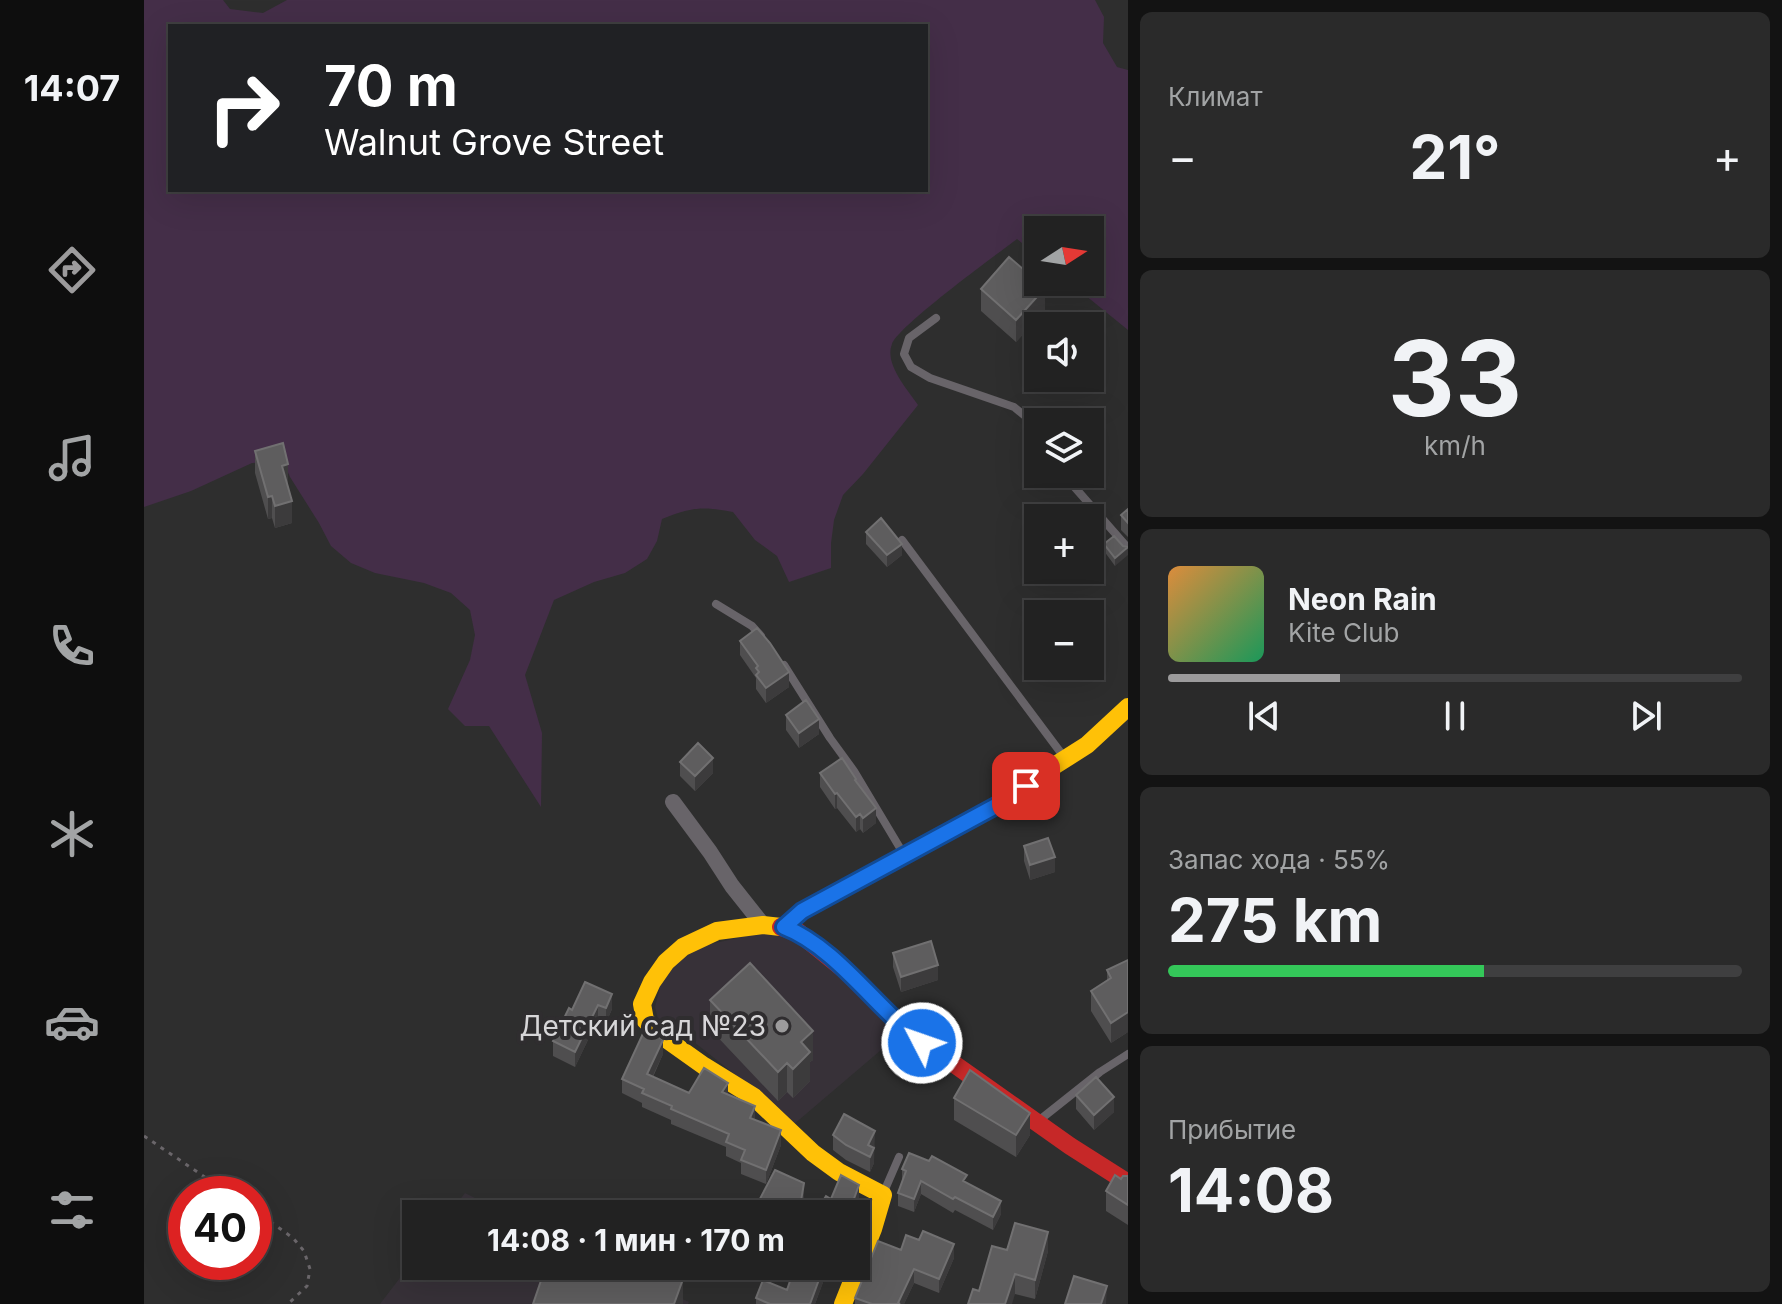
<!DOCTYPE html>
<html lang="ru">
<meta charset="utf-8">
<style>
:root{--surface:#222;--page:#2a2a2a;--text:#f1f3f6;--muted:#a2a4a5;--line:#3f3f40;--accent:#9c9b9c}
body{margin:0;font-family:Inter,sans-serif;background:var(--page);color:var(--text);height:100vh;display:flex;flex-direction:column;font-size:30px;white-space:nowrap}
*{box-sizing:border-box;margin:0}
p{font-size:26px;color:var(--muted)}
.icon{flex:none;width:44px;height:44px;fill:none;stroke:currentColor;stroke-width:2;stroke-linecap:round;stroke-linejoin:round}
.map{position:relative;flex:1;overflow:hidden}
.sheet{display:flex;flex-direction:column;gap:12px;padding:12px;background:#131313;width:654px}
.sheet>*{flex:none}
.guide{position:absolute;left:24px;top:24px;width:760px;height:168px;border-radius:0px;box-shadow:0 8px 32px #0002,0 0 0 2px var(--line);background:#202124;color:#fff;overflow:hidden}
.needle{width:52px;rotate:78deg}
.fabs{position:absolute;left:880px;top:216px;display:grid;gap:16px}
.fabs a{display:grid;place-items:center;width:80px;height:80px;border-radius:0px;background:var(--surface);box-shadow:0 8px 32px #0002,0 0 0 2px var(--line);font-size:40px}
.speed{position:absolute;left:24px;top:1176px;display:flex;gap:16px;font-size:40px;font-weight:700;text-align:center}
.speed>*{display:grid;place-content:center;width:104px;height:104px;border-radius:50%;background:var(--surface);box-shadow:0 8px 32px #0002,0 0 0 2px var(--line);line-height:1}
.speed .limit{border:12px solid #d22;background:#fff;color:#111}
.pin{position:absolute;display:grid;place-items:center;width:68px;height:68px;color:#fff;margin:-34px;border-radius:16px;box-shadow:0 4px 12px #0006}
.me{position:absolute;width:88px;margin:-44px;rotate:311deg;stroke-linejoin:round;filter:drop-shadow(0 0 6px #0008)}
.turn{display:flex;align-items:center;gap:28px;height:168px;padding:0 24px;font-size:36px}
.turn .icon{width:104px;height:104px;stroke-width:2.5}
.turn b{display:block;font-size:56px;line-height:68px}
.big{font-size:60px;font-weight:700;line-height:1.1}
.sheet .widget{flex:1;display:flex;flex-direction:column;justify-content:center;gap:12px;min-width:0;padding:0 28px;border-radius:12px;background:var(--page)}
.sheet .dial{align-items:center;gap:0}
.dial b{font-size:104px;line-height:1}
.song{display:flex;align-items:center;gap:24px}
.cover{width:96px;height:96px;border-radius:12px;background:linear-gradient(135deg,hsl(30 70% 55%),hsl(150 70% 35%))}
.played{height:8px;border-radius:4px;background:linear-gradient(90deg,var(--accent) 30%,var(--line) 30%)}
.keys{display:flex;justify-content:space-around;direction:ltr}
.heat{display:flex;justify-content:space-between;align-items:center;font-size:44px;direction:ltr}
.charge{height:12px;border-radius:6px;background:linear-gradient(90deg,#34c759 55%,var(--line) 0)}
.trip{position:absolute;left:258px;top:1200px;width:468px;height:80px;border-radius:0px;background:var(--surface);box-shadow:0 8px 32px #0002,0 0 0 2px var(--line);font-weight:700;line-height:80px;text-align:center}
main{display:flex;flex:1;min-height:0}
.menu{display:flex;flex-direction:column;width:144px;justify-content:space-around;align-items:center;background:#0e0e0e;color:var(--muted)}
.menu .icon{width:56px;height:56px}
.menu .on{color:var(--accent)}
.menu b{font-size:36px;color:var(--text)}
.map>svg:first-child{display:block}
.built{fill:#373138}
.green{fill:#442e48;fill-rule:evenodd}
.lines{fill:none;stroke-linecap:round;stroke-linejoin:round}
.path{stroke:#6a666a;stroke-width:3;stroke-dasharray:4 6;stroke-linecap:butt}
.lane{stroke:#686469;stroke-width:8}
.street{stroke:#686469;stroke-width:16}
.slow{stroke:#ffc107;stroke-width:18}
.jam{stroke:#c62828;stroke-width:18}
.wall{fill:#4f4e4f}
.shaded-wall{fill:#3c3b3c}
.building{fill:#5e5d5e;stroke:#717071;stroke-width:2}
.route-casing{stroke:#114b97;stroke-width:20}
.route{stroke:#1a73e8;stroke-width:14}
.poi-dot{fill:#9c9b9c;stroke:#2f2d2f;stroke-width:3}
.labels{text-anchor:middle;stroke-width:8;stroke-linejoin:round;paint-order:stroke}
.poi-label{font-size:28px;fill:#d7d6d8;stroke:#2f2d2f;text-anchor:end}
</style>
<main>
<nav class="menu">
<b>14:07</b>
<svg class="icon on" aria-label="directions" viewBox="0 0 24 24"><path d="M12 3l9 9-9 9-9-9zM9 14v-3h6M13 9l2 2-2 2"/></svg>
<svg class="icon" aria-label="music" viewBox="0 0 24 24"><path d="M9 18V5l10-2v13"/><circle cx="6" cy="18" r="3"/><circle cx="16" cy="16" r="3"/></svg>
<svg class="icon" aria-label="phone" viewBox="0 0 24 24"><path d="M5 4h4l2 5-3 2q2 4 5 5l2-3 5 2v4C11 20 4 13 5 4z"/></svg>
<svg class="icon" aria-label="climate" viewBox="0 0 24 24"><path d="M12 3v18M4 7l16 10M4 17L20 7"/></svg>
<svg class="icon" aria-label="car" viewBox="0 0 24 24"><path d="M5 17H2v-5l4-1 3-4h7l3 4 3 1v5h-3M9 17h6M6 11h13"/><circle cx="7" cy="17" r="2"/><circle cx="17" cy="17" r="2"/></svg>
<svg class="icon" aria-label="filters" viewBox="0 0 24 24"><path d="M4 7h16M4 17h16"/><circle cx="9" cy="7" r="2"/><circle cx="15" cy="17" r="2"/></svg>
</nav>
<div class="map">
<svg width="984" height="1304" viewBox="0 0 984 1304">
<rect width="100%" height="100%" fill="#2e2e2e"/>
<!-- built -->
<path class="built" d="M624 931 658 941 757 1033 649 1125 589 1073 540 1034 514 1019 511 1007 517 983 532 963 558 946Z
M321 1193 363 1214H305Z
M272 1257V1266H468L545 1302 544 1304H236Z"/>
<!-- green -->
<path class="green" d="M0 0H79L86 9 119 13 143 0H951L960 17 959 43 973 67 984 70V330L925 282H946V230H894V256L873 239C852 255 754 326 748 344 740 364 763 389 774 405L719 474 699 495 690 520 687 543V568L645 582 633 556 611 540 589 512C559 506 547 507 518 519L513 541 503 559 481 573 450 582 410 600 381 675 398 733 397 807 345 726H321L304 709 326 660 331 635 326 610 307 593 280 583 231 573 207 563 187 546 175 523 146 477 139 461 108 463 47 491 0 507ZM26 26H782V190H26Z"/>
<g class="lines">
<!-- path -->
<path class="path" d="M0 1136 86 1194
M110 1210 149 1238 160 1251 166 1269 163 1286 144 1304"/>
<!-- lane -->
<path class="lane" d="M792 318 765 338 760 354 767 367 786 378 870 407 881 416 894 434
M921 474 926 482 984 548
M758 540 920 757
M572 604 608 626 617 636
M640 665 686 738 710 771 759 853
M893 1122 956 1072 984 1054
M739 1194 755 1157"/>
<!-- street -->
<path class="street" d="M529 802 566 852 588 886 619 925"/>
<!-- slow -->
<path class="slow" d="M637 927 619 925 573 931 539 947 522 962 508 982 498 1004 501 1020 515 1034 560 1066 610 1097 669 1153 695 1172 739 1195 729 1229 699 1304
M640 927 658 911 861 801 902 771 943 745 984 707"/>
<!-- jam -->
<path class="jam" d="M637 927 654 932 702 971 762 1030 926 1146 984 1183"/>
</g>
<!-- wall -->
<path class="wall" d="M837 289 901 310 872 342 837 311Z
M111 451 144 486 148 523 131 528 128 518 124 519 111 473Z
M984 509V537L977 530V515Z
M722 532 758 555 743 567 722 544Z
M960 544 979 546 971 566 960 551Z
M596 641 645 687 622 703 612 689V678L596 655Z
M642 715 675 734 655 748 642 730Z
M536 762 569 773 551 791 536 776Z
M676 773 712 782 732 823 719 833 716 829 712 832 693 808 691 809 676 787Z
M880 846 911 872 886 880 880 861Z
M749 953 794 980 757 992 749 967Z
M984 960V1032L967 1043 947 1011V991L963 981V970Z
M441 982 468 1009 462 1023 454 1019 431 1067 409 1056V1041L428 1010Z
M566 1000 669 1060 666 1062V1081L649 1098 643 1092 634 1101 566 1029Z
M519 1054 509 1077 545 1093 584 1094 637 1145 622 1184 597 1174V1163L582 1156V1147L527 1124V1120L498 1107V1103L478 1093V1079Z
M932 1095 970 1112 950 1130 932 1109Z
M810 1098 886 1135 872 1157 810 1120Z
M689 1135 731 1146 730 1149V1163L726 1172 702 1160 689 1150Z
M758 1169 857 1214 849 1230 811 1210 809 1213 777 1194 770 1212 754 1206V1193L758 1181Z
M631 1170 660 1198 657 1214H608Z
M984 1176V1225L962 1211V1191L977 1179Z
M757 1250 810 1258 795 1293 770 1283 760 1304H711V1298Z
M863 1250 904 1251 891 1299 871 1294 835 1291Z
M685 1266 671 1304H612V1298L643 1290Z"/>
<!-- shaded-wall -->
<path class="shaded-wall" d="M901 288V310L872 342V320Z
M144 464V486L138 488V466Z
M128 496V518L124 519V497Z
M148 501V523L131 528V506Z
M758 544V555L743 567V555Z
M984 548V555L971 566V558Z
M645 672V687L622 703V688Z
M675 719V734L655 748V733Z
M569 758V773L551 791V776Z
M693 793V808L691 809V794Z
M732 808V823L719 833V818Z
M716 814V829L712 832V817Z
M911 857V872L886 880V865Z
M794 965V980L757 992V977Z
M468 994V1009L462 1023V1008Z
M454 1005V1019L431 1067V1052Z
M984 1012V1032L967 1043V1023Z
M669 1031V1060L666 1062V1081L649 1098V1069L657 1042Z
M519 1040V1054L503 1088V1074Z
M643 1063V1092L634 1101V1072Z
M584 1083V1097L578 1092Z
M970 1097V1112L950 1130V1115Z
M611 1106V1120L606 1118Z
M886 1113V1135L872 1157V1135Z
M637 1130V1145L622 1184V1170Z
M731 1131 730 1163 726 1172V1157L724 1145Z
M777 1181V1194L770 1212V1199Z
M660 1183V1198L657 1214H656Z
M715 1185V1198L709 1214 707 1207Z
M639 1199V1214H632Z
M857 1201V1214L849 1230V1217Z
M715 1212V1225L712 1234V1220Z
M904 1232V1251L891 1299V1280Z
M810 1244V1258L795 1293V1279Z
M680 1266H685L671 1304H666Z
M770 1269V1283L760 1304H754Z
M871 1274V1294L868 1304H861Z
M539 1279V1304H530Z
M963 1286 962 1304H957Z"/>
<!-- building -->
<path class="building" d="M865 257 901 288 872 320 837 289Z
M139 443 144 464 138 466 148 501 131 506 128 496 124 497 111 451Z
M984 509V523L977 515Z
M737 518 758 544 743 555 722 532Z
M970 536 979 546 984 547 971 558 960 544Z
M613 628 626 643 645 672 622 688 612 675 615 672 612 668 614 666 596 641Z
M662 700 675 719 655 733 642 715Z
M554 743 569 758 551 776 536 762Z
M698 758 712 779 711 780 732 808 719 818 716 814 712 817 693 793 691 794 676 773Z
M904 838 911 857 886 865 880 846Z
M787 941 794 965 757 977 749 953Z
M984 960V1012L967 1023 947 991 967 978 963 970Z
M606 963 669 1031 657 1042 666 1052 649 1069 643 1063 634 1072 566 1000Z
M441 982 468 994 462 1008 454 1005 431 1052 409 1041 425 1008 428 1010Z
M502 1027 519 1040 503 1074 545 1093 560 1068 584 1083 578 1092 611 1106 606 1118 637 1130 622 1170 597 1160 601 1150 582 1142 585 1134 527 1109 528 1106 498 1093 500 1089 478 1079Z
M826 1070 886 1113 872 1135 810 1098Z
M952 1077 970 1097 950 1115 932 1095Z
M700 1114 731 1131 724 1145 730 1148 726 1157 702 1145 689 1135Z
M765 1153 785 1161 788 1156 823 1175 819 1181 857 1201 849 1217 811 1197 809 1199 777 1181 770 1199 754 1193 762 1171 758 1169Z
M631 1170 660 1183 656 1207 639 1199 632 1214H608Z
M697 1175 715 1185 707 1207 715 1212 712 1220V1214H671L682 1196 687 1199Z
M971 1175 977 1179 979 1176H984V1205L962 1191Z
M871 1223 904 1232 891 1280 871 1274 861 1304H824L829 1289 835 1291 848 1246 863 1250Z
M779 1231 810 1244 795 1279 770 1269 754 1303 756 1304H728L711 1298 734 1241 757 1250 762 1235 775 1240Z
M402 1266H502L539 1279 530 1304H389Z
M651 1266H680L666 1304H626L612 1298 619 1280 643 1290Z
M930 1276 963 1286 957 1304H921Z"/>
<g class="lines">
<defs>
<path id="route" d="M778 1043C733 1009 692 947 640 927L658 911 861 801 882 786"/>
</defs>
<!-- route casing -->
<use href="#route" class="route-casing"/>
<!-- route -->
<use href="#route" class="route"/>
</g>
<!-- markers -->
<circle class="poi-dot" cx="638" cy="1026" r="8"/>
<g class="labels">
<!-- poi labels -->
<g class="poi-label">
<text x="622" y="1036">Детский сад №23</text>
</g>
</g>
</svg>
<div class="fabs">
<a><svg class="needle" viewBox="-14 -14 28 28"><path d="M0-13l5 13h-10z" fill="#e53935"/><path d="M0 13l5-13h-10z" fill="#a2a4a5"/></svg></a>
<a><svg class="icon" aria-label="sound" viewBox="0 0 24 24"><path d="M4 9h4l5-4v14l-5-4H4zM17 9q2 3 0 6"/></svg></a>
<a><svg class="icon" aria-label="layers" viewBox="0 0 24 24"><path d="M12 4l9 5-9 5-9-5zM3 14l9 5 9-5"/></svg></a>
<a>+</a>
<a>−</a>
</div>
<div class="speed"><div class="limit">40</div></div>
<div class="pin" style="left:882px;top:786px;background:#d93025"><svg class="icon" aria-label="arrive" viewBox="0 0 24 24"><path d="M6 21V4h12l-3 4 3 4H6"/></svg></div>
<svg class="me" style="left:778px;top:1043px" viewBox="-20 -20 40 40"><circle r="17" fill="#1a73e8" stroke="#fff" stroke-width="3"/><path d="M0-11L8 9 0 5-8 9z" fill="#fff"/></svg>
<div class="trip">14:08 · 1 мин · 170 m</div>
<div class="guide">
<div class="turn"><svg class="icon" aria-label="right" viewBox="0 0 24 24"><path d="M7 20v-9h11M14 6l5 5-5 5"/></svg><div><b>70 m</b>Walnut Grove Street</div></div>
</div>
</div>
<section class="sheet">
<div class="widget"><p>Климат</p>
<div class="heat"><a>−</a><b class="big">21°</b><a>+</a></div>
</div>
<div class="widget dial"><b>33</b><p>km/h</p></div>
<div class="widget">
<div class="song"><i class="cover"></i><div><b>Neon Rain</b><p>Kite Club</p></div></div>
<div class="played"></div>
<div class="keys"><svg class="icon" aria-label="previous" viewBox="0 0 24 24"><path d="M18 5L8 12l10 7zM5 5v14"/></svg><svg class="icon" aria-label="pause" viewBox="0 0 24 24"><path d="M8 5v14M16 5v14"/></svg><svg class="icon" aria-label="next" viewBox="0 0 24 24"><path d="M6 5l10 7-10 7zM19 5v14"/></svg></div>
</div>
<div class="widget"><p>Запас хода · 55%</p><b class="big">275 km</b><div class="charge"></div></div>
<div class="widget"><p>Прибытие</p><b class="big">14:08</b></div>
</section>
</main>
